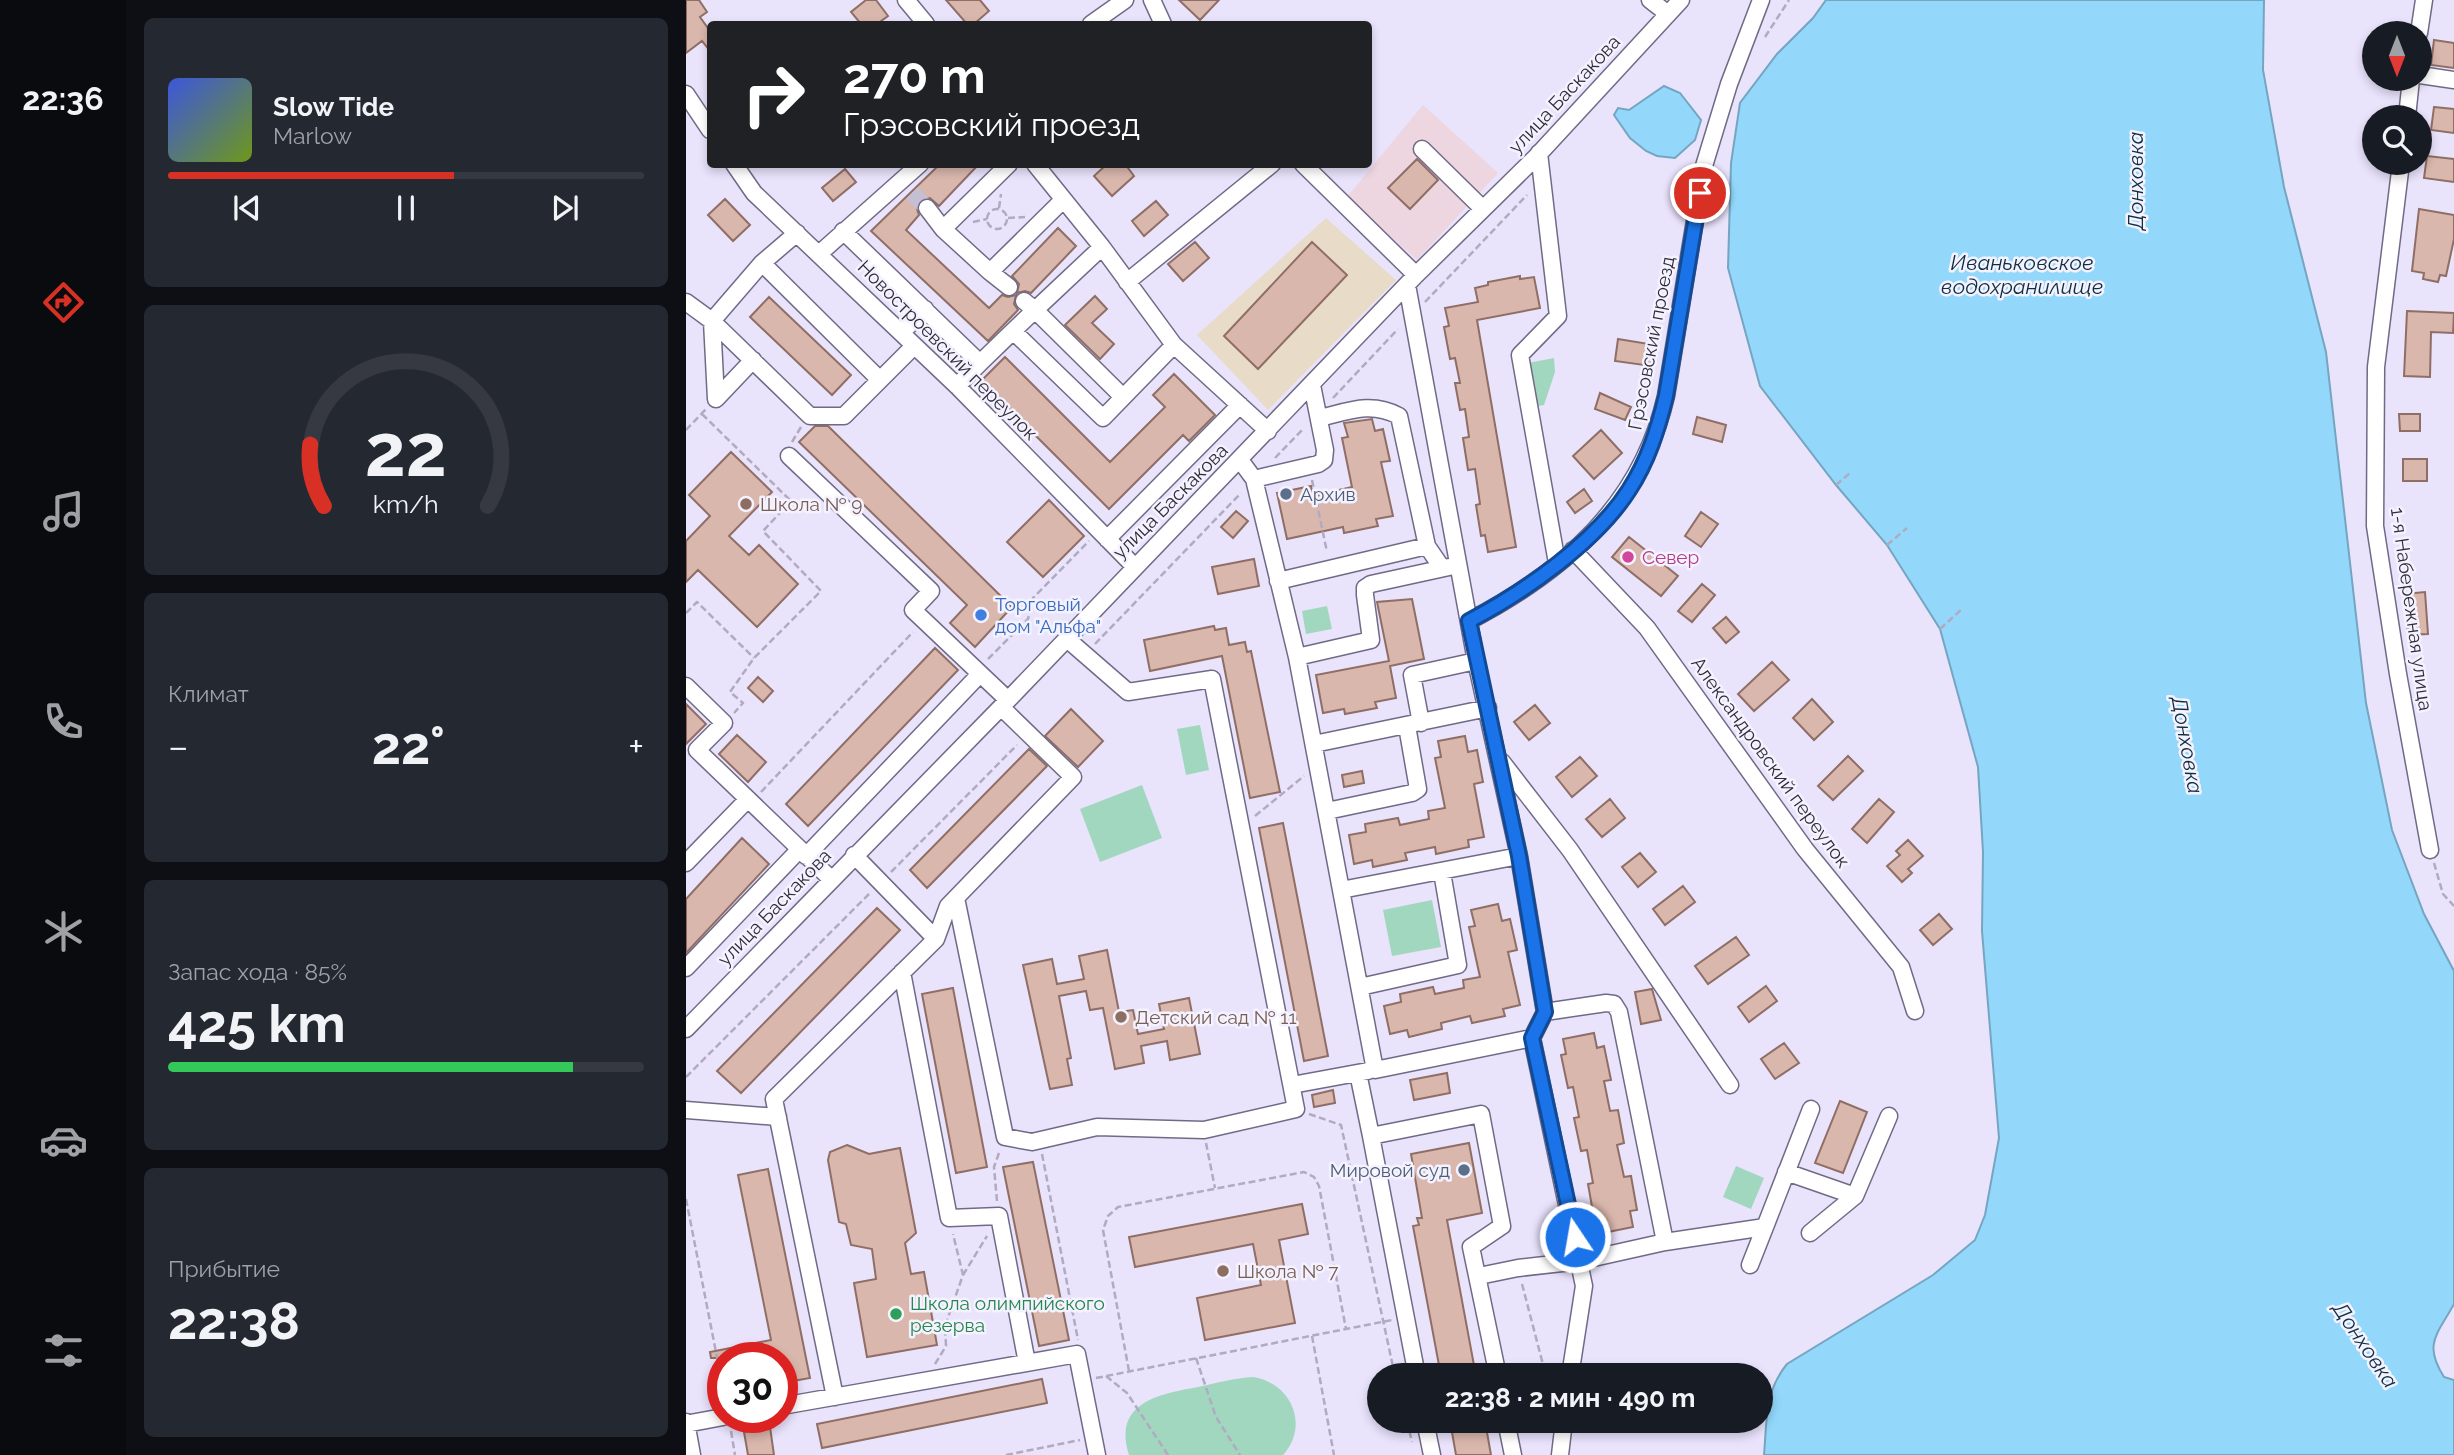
<!DOCTYPE html>
<html lang="ru">
<meta charset="utf-8">
<style>
:root{--surface:#171b24;--page:#242831;--text:#f1f3f6;--muted:#9ea1a6;--line:#363941;--accent:#d93025}
body{margin:0;font-family:Raleway,sans-serif;background:var(--page);color:var(--text);height:100vh;display:flex;flex-direction:column;font-size:26px;white-space:nowrap}
*{box-sizing:border-box;margin:0}
p{font-size:23px;color:var(--muted)}
.icon{flex:none;width:38px;height:38px;fill:none;stroke:currentColor;stroke-width:2;stroke-linecap:round;stroke-linejoin:round}
.map{position:relative;flex:1;overflow:hidden}
.details{display:flex;flex-direction:column;gap:18px;padding:18px;background:#0d0f14;width:560px}
.details>*{flex:none}
.guide{position:absolute;left:21px;top:21px;width:665px;height:147px;border-radius:7px;box-shadow:0 4px 10px #0003;background:#202124;color:#fff;overflow:hidden}
.needle{width:46px;rotate:180deg}
.tools{position:absolute;left:1676px;top:21px;display:grid;gap:14px}
.tools a{display:grid;place-items:center;width:70px;height:70px;border-radius:50%;background:var(--surface);box-shadow:0 4px 10px #0003;font-size:35px}
.speed{position:absolute;left:21px;top:1342px;display:flex;gap:14px;font-size:35px;font-weight:700;text-align:center}
.speed>*{display:grid;place-content:center;width:91px;height:91px;border-radius:50%;background:var(--surface);box-shadow:0 4px 10px #0003;line-height:1}
.speed .limit{border:10px solid #d22;background:#fff;color:#111}
.pin{position:absolute;display:grid;place-items:center;width:60px;height:60px;color:#fff;margin:-30px;border:4px solid #fff;border-radius:50%;box-shadow:0 2px 7px #0007}
.me{position:absolute;width:77px;margin:-38px;rotate:348deg;stroke-linejoin:round;filter:drop-shadow(0 0 5px #0008)}
.turn{display:flex;align-items:center;gap:24px;height:147px;padding:0 21px;font-size:32px}
.turn .icon{width:91px;height:91px;stroke-width:2.5}
.turn b{display:block;font-size:49px;line-height:60px}
.big{font-size:52px;font-weight:700;line-height:1.1}
.details .widget{flex:1;display:flex;flex-direction:column;justify-content:center;gap:10px;min-width:0;padding:0 24px;border-radius:10px;background:var(--page)}
.details .dial{align-items:center;gap:0}
.dial svg{height:182px;overflow:visible;fill:none;stroke:var(--line);stroke-width:7;stroke-linecap:round;text-anchor:middle}
.dial text{fill:var(--text);stroke:none}
.song{display:flex;align-items:center;gap:21px}
.cover{width:84px;height:84px;border-radius:10px;background:linear-gradient(135deg,hsl(230 70% 55%),hsl(80 70% 35%))}
.played{height:7px;border-radius:4px;background:linear-gradient(90deg,var(--accent) 60%,var(--line) 60%)}
.keys{display:flex;justify-content:space-around;direction:ltr}
.heat{display:flex;justify-content:space-between;align-items:center;font-size:38px;direction:ltr}
.charge{height:10px;border-radius:5px;background:linear-gradient(90deg,#34c759 85%,var(--line) 0)}
.trip{position:absolute;left:681px;top:1363px;width:406px;height:70px;border-radius:35px;background:var(--surface);box-shadow:0 4px 10px #0003;font-weight:700;line-height:70px;text-align:center}
main{display:flex;flex:1;min-height:0}
.tab-bar{display:flex;flex-direction:column;width:126px;justify-content:space-around;align-items:center;background:#090b0e;color:var(--muted)}
.tab-bar .icon{width:49px;height:49px}
.tab-bar .selected{color:var(--accent)}
.tab-bar b{font-size:32px;color:var(--text)}
.map>svg:first-child{display:block}
.commercial{fill:#e8dcc8}
.industrial{fill:#eed6e0}
.green{fill:#a1d7be}
.water{fill:#93d8fb;stroke:#75a5c1;stroke-width:2}
.building{fill:#dab7ad;stroke:#8f6e65;stroke-width:2}
.lines{fill:none;stroke-linecap:round;stroke-linejoin:round}
.minor-tunnel{stroke:#c4bfd5;stroke-width:16;stroke-dasharray:16 8;stroke-linecap:butt}
.minor-casing{stroke:#716a86;stroke-width:19}
.path{stroke:#b0abc0;stroke-width:2.5;stroke-dasharray:7 3.5;stroke-linecap:butt}
.minor{stroke:#fff;stroke-width:16}
.route-casing{stroke:#114b97;stroke-width:18}
.route{stroke:#1a73e8;stroke-width:12}
.service-dot{fill:#5c6f8a;stroke:#f5f2ff;stroke-width:2.5}
.education-dot{fill:#8d6e63;stroke:#f5f2ff;stroke-width:2.5}
.hotel-dot{fill:#d1479c;stroke:#f5f2ff;stroke-width:2.5}
.shop-dot{fill:#3f7fe0;stroke:#f5f2ff;stroke-width:2.5}
.leisure-dot{fill:#2e9e5b;stroke:#f5f2ff;stroke-width:2.5}
.labels{text-anchor:middle;stroke-width:5;stroke-linejoin:round;paint-order:stroke}
.street-label{font-size:19px;fill:#302d39;stroke:#f5f2ff}
.service-label{font-size:19px;fill:#4e5e75;stroke:#f5f2ff;text-anchor:start}
.education-label{font-size:19px;fill:#785e54;stroke:#f5f2ff;text-anchor:start}
.hotel-label{font-size:19px;fill:#b23c85;stroke:#f5f2ff;text-anchor:start}
.shop-label{font-size:19px;fill:#366cbe;stroke:#f5f2ff;text-anchor:start}
.leisure-label{font-size:19px;fill:#27864d;stroke:#f5f2ff;text-anchor:start}
.water-label{font-size:21px;font-style:italic;fill:#0f2f3e;stroke:#f5f2ff}
</style>
<main>
<nav class="tab-bar">
<b>22:36</b>
<svg class="icon selected" aria-label="directions" viewBox="0 0 24 24"><path d="M12 3l9 9-9 9-9-9zM9 14v-3h6M13 9l2 2-2 2"/></svg>
<svg class="icon" aria-label="music" viewBox="0 0 24 24"><path d="M9 18V5l10-2v13"/><circle cx="6" cy="18" r="3"/><circle cx="16" cy="16" r="3"/></svg>
<svg class="icon" aria-label="phone" viewBox="0 0 24 24"><path d="M5 4h4l2 5-3 2q2 4 5 5l2-3 5 2v4C11 20 4 13 5 4z"/></svg>
<svg class="icon" aria-label="climate" viewBox="0 0 24 24"><path d="M12 3v18M4 7l16 10M4 17L20 7"/></svg>
<svg class="icon" aria-label="car" viewBox="0 0 24 24"><path d="M5 17H2v-5l4-1 3-4h7l3 4 3 1v5h-3M9 17h6M6 11h13"/><circle cx="7" cy="17" r="2"/><circle cx="17" cy="17" r="2"/></svg>
<svg class="icon" aria-label="filters" viewBox="0 0 24 24"><path d="M4 7h16M4 17h16"/><circle cx="9" cy="7" r="2"/><circle cx="15" cy="17" r="2"/></svg>
</nav>
<section class="details">
<div class="widget">
<div class="song"><i class="cover"></i><div><b>Slow Tide</b><p>Marlow</p></div></div>
<div class="played"></div>
<div class="keys"><svg class="icon" aria-label="previous" viewBox="0 0 24 24"><path d="M18 5L8 12l10 7zM5 5v14"/></svg><svg class="icon" aria-label="pause" viewBox="0 0 24 24"><path d="M8 5v14M16 5v14"/></svg><svg class="icon" aria-label="next" viewBox="0 0 24 24"><path d="M6 5l10 7-10 7zM19 5v14"/></svg></div>
</div>
<div class="widget dial"><svg viewBox="0 0 100 80">
<path d="M14 69A42 42 0 1 1 86 69"/>
<path d="M14 69A42 42 0 0 1 8 42" stroke="#d93025"/>
<text x="50" y="56" font-size="32" font-weight="700">22</text>
<text x="50" y="72" font-size="11">km/h</text>
</svg></div>
<div class="widget"><p>Климат</p>
<div class="heat"><a>−</a><b class="big">22°</b><a>+</a></div>
</div>
<div class="widget"><p>Запас хода · 85%</p><b class="big">425 km</b><div class="charge"></div></div>
<div class="widget"><p>Прибытие</p><b class="big">22:38</b></div>
</section>
<div class="map">
<svg width="1768" height="1455" viewBox="0 0 1768 1455">
<rect width="100%" height="100%" fill="#e9e3fc"/>
<!-- commercial -->
<path class="commercial" d="M640 218 710 280 582 410 511 335Z"/>
<!-- industrial -->
<path class="industrial" d="M737 105 812 173 731 260 661 197Z"/>
<!-- green -->
<path class="green" d="M868 358 869 372 858 405 845 407 837 364Z
M641 606 646 629 620 634 616 611Z
M514 725 523 770 500 775 491 729Z
M456 785 476 838 414 862 394 809Z
M746 900 755 947 706 956 697 910Z
M1050 1166 1078 1178 1065 1209 1037 1197Z
M567 1377C605 1383 624 1425 597 1455H443C426 1402 474 1394 512 1387 530 1383 549 1378 567 1377Z"/>
<!-- water -->
<path class="water" d="M1140 0H1578L1577 70 1598 187 1640 352 1680 703 1706 830 1738 914 1768 971V1304C1751 1335 1737 1344 1758 1377L1768 1380V1455H1078C1081 1421 1078 1392 1101 1364L1247 1275 1289 1240 1299 1215 1313 1138 1296 931 1297 852 1292 767 1254 629 1201 545 1150 485 1074 386 1042 268 1045 163 1054 103 1091 54 1127 18Z
M978 86 994 93 1015 120 1009 140 989 158 971 156 960 151 944 138 928 115 932 108 943 110Z"/>
<!-- building -->
<path class="building" d="M0 0H13L21 12 14 17 24 31V51L16 41 0 53Z
M180 0H190L202 16 191 24H175L165 12Z
M260 0H294L303 11 288 24H281Z
M493 0H533L514 20Z
M1748 40 1768 43V68L1745 65Z
M1748 107 1768 109V133L1745 130Z
M1741 156 1768 159V182L1738 178Z
M731 159 752 180 724 209 702 188Z
M254 164H293L253 206 244 198 234 200 231 209 233 215 220 230 303 308 316 295 322 297 330 295 328 304 332 310 302 341 185 231Z
M421 164H439L448 176 426 196 408 176Z
M159 169 170 182 147 201 136 188Z
M39 199 64 225 47 241 22 215Z
M470 201 482 215 458 236 446 221Z
M1733 209 1768 215V239L1760 276 1754 275 1752 282 1737 279 1738 273 1726 271Z
M372 228 390 246 345 293 339 291 331 293 333 284 326 276Z
M509 242 523 258 497 281 482 264Z
M626 242 661 275 572 369 538 336Z
M834 276V279L848 277 854 308 791 320 830 547 802 552 799 535 795 536 790 505 794 504 789 469 782 470 777 438 783 437 779 409 774 410 769 383H774L769 358 764 359 758 327 763 326 759 308 792 302 789 288 802 285V282Z
M409 296 421 309 406 323 428 344 414 359 379 325Z
M83 297 165 375 146 395 64 317Z
M1721 311 1768 313 1767 333 1745 332 1744 377 1718 376Z
M932 339 969 345 965 366 929 361Z
M319 357 424 462 479 407 467 395 488 374 529 415 503 441 497 435 423 509 295 381Z
M914 393 945 407 939 420 909 409Z
M1713 414H1734V431H1714Z
M1011 417 1040 425 1036 442 1007 434Z
M686 419 689 431 697 429 704 461 695 462 707 516 690 519 692 526 658 533 657 527 601 539 591 493 625 486 627 496 666 487 656 438 662 437 658 423Z
M129 426H142L326 607 289 647 264 623 281 605 113 442Z
M915 430 936 453 908 479 887 456Z
M45 452 86 492 43 536 63 555 73 545 112 584 71 627 12 570 0 582V541L24 516 3 495Z
M1717 459H1741V481H1717Z
M898 489 906 501 889 513 881 502Z
M363 500 398 536 357 577 321 542Z
M550 511 562 521 547 538 535 527Z
M1015 512 1032 524 1015 547 999 536Z
M943 537 992 576 975 596 926 557Z
M568 559 573 586 532 594 526 567Z
M1016 584 1029 595 1006 622 992 611Z
M1739 592 1742 634 1722 635 1719 594Z
M726 599 738 659 704 666 710 698 689 702 691 708 659 714 658 709 637 713 630 675 703 661 691 602Z
M1040 617 1053 632 1040 643 1027 628Z
M528 626 529 630 540 628 543 645 559 642 561 652 565 651 594 792 564 798 536 656 464 671 458 640Z
M249 648 272 670 122 826 100 804Z
M1086 662 1103 680 1068 711 1052 694Z
M72 677 87 691 77 702 62 688Z
M1126 699 1147 722 1128 740 1107 718Z
M0 704 20 724 0 744Z
M849 705 864 723 843 740 828 722Z
M385 709 417 741 392 767 359 736Z
M51 735 80 762 62 782 33 754Z
M779 736 782 752 791 750 797 782 788 784 798 837 782 840 783 847 750 854 749 847 719 853 721 860 687 867 686 860 668 864 663 835 680 832 679 824 712 818 714 825 743 819 742 811 759 808 749 758 755 757 752 741Z
M343 749 361 766 241 888 224 870Z
M1162 756 1177 771 1147 800 1132 786Z
M894 757 911 776 886 797 870 777Z
M676 771 678 783 658 787 656 775Z
M924 799 939 818 916 837 900 819Z
M1193 799 1208 812 1181 843 1166 829Z
M597 823 642 1056 618 1061 573 828Z
M56 838 83 864 0 953V899Z
M1222 840 1237 856 1222 869 1226 873 1216 882 1201 866 1214 855 1210 851Z
M954 853 970 872 952 887 936 867Z
M997 886 1009 902 979 925 967 909Z
M812 904 816 921 824 919 831 950 822 952 834 1005 817 1009 819 1016 786 1023 784 1016 755 1023 756 1029 723 1037 721 1030 704 1034 698 1006 715 1002 714 994 747 987 749 994 778 988 777 980 794 977 783 927 789 926 785 910Z
M191 908 214 930 55 1093 31 1071Z
M1253 914 1266 929 1247 945 1234 930Z
M1050 937 1063 955 1022 984 1009 966Z
M421 950 433 1012 447 1010 452 1034 478 1029 473 1004 503 998 514 1054 484 1060 481 1041 455 1046 458 1063 429 1069 417 1008 404 1010 400 991 373 996 385 1058 381 1059 386 1085 364 1089 337 965 366 959 371 984 398 979 393 956Z
M1080 986 1091 1001 1063 1022 1052 1007Z
M267 988 301 1167 270 1173 236 994Z
M966 989 975 1020 955 1024 949 992Z
M908 1033 911 1048 918 1046 925 1080 918 1081 924 1111 932 1110 938 1143 931 1145 938 1177 945 1176 951 1210 944 1211 947 1227 917 1233 914 1217 908 1218 902 1184 907 1183 901 1150 895 1151 888 1118 893 1117 887 1087 882 1088 875 1055 880 1054 877 1039Z
M1098 1043 1113 1063 1089 1079 1075 1059Z
M761 1073 764 1093 728 1100 724 1080Z
M647 1090 649 1103 628 1107 626 1095Z
M1154 1101 1181 1112 1157 1173 1129 1163Z
M783 1143 796 1213 761 1220 790 1376H755L727 1226 733 1225 731 1218H736L725 1154Z
M161 1145 183 1154 214 1148 230 1233 219 1243 225 1274 238 1272 251 1345 181 1357 168 1283 190 1279 186 1249 165 1245 160 1224 153 1222 142 1160 144 1152Z
M347 1162 383 1340 353 1346 317 1167Z
M82 1169 124 1378 96 1383V1358H25L24 1352 85 1340 52 1175Z
M616 1204 622 1234 593 1240 609 1323 519 1340 511 1298 575 1285 567 1244 449 1267 443 1237Z
M356 1379 361 1403 136 1448 131 1424Z
M764 1421H799L805 1455H770Z
M84 1427 88 1455H62L58 1432Z"/>
<g class="lines">
<!-- minor-tunnel -->
<path class="minor-tunnel" d="M226 193 241 208"/>
<defs>
<path id="minor" d="M220 0 240 24
M466 0 477 24
M964 0 982 14
M405 24 439 0
M1733 33 1738 0
M1734 75 1768 80
M0 94 24 130
M1721 117 1725 79
M736 149 797 209
M853 153 872 316 834 355 871 563
M1715 163 1690 367 1689 526 1712 674 1744 850
M48 164 68 193 271 386 448 566
M323 164 257 229 304 272 377 200
M349 164 416 247 488 345 582 431
M617 164 730 275
M241 208 257 229
M157 231 294 363 327 331 417 418 488 345
M416 247 349 310 437 397
M134 253 234 164
M76 263 194 380
M304 272 323 287
M441 282 586 164
M721 285 790 661 833 856 859 1012 846 1038 898 1286 884 1376
M0 302 26 321 124 416H158L228 346
M327 331 349 310 338 301
M216 332 239 309
M271 386 294 363
M30 399 26 321 76 263 111 233
M30 399 67 360
M634 418C663 411 685 401 713 416L741 546 756 568
M103 456 245 591 227 610 322 700
M554 460 568 479 611 657 689 1070 846 1038
M568 479 632 464 638 460 639 450 626 385
M421 539 554 405
M887 550 961 628 1119 849 1215 967 1229 1011
M592 581 741 546
M783 621C879 571 955 505 980 396L1018 166 1043 84 1075 0
M611 657 685 640 679 595V588L685 584 763 567
M0 686 38 723 11 750 145 879
M735 723 726 675 790 661
M628 744 802 708
M816 762 884 850 1044 1085
M641 811 726 793 732 789 721 726
M168 855 250 939
M120 856 294 674
M0 863 62 799
M655 890 833 856
M270 898 319 1137 346 1142 411 1127 518 1130 610 1109 526 679 442 692 381 639
M0 968 114 849
M216 972 263 1218 313 1216 341 1363
M674 987 772 965 756 872
M0 1029 322 700 730 275 850 157 995 0
M672 1073 685 1136 795 1114 816 1226 785 1247 812 1376
M606 1085 682 1071
M0 1110 92 1117
M685 1136 731 1376
M1100 1172 1169 1196 1203 1116
M1124 1233 1169 1196
M979 1242 1079 1227 1125 1109
M1064 1265 1079 1227
M793 1276 832 1268 894 1261 979 1242 933 1012 928 1004 920 1003 859 1012
M149 1397 88 1099 250 939 262 906 387 777 315 707
M96 1406 391 1354 411 1455
M739 1421 746 1455
M820 1421 827 1455
M0 1422 6 1455
M0 1424 37 1417
M874 1455 878 1421"/>
</defs>
<!-- minor casing -->
<use href="#minor" class="minor-casing"/>
<!-- path -->
<path class="path" d="M1079 37 1103 0
M313 208 315 194
M301 219a10 10 0 1 1 20 0a10 10 0 1 1-20 0Z
M322 218 339 217
M287 222 301 219
M739 302 841 195
M647 398 712 329
M16 414 105 501 77 531 135 591 68 658 44 692 57 703 48 713
M0 430 20 409
M106 442 115 427
M589 458 618 428
M626 480 641 552
M1150 485 1164 473
M1201 545 1221 528
M0 613 11 602 68 658
M1254 629 1276 609
M409 644 555 493
M302 659 342 619 347 598 403 541
M75 792 227 632
M569 816 618 776
M1748 863 1757 894 1768 906
M205 872 331 745
M0 1077 183 894
M623 1114 655 1125 709 1376
M520 1143 529 1188
M356 1154 392 1340
M0 1199 37 1388
M311 1201 308 1167 314 1150
M277 1275 301 1236
M836 1284 860 1376
M626 1336 648 1455
M510 1358 530 1417 554 1455
M249 1364 260 1346 259 1326 277 1275 267 1234
M443 1371 417 1230 422 1216 432 1207 618 1172 628 1177 633 1186 660 1329
M420 1376 441 1393 482 1455
M410 1378 706 1320
M721 1421 726 1442
M45 1431 49 1455
M320 1455 394 1440"/>
<!-- minor -->
<use href="#minor" class="minor"/>
</g>
<g class="lines">
<defs>
<path id="route" d="M889 1237 846 1038 859 1012 833 856 783 621C837 593 910 542 943 490 962 461 972 429 980 396L1014 193"/>
</defs>
<!-- route casing -->
<use href="#route" class="route-casing"/>
<!-- route -->
<use href="#route" class="route"/>
</g>
<!-- markers -->
<g class="service-dot">
<circle cx="600" cy="494" r="7"/>
<circle cx="778" cy="1170" r="7"/>
</g>
<g class="education-dot">
<circle cx="60" cy="504" r="7"/>
<circle cx="435" cy="1017" r="7"/>
<circle cx="537" cy="1271" r="7"/>
</g>
<circle class="hotel-dot" cx="942" cy="557" r="7"/>
<circle class="shop-dot" cx="295" cy="615" r="7"/>
<circle class="leisure-dot" cx="210" cy="1314" r="7"/>
<g class="labels">
<!-- street labels -->
<g class="street-label">
<text transform="translate(878 94) rotate(-47)" y="7">улица Баскакова</text>
<text transform="translate(965 343) rotate(-79)" y="7">Грэсовский проезд</text>
<text transform="translate(262 350) rotate(45)" y="7">Новостроевский переулок</text>
<text transform="translate(484 501) rotate(-45)" y="7">улица Баскакова</text>
<text transform="translate(1726 609) rotate(82)" y="7">1-я Набережная улица</text>
<text transform="translate(1085 762) rotate(54)" y="7">Александровский переулок</text>
<text transform="translate(88 907) rotate(-46)" y="7">улица Баскакова</text>
</g>
<!-- service labels -->
<g class="service-label">
<text x="614" y="501">Архив</text>
<text x="764" y="1177" text-anchor="end">Мировой суд</text>
</g>
<!-- education labels -->
<g class="education-label">
<text x="74" y="511">Школа № 9</text>
<text x="449" y="1024">Детский сад № 11</text>
<text x="551" y="1278">Школа № 7</text>
</g>
<!-- hotel labels -->
<g class="hotel-label">
<text x="956" y="564">Север</text>
</g>
<!-- shop labels -->
<g class="shop-label">
<text x="309" y="611">Торговый<tspan x="309" dy="22">дом "Альфа"</tspan></text>
</g>
<!-- leisure labels -->
<g class="leisure-label">
<text x="224" y="1310">Школа олимпийского<tspan x="224" dy="22">резерва</tspan></text>
</g>
<!-- water labels -->
<g class="water-label">
<text transform="translate(1450 181) rotate(-90)" y="7">Донховка</text>
<text x="1336" y="270">Иваньковское<tspan x="1336" dy="24">водохранилище</tspan></text>
<text transform="translate(1501 745) rotate(80)" y="7">Донховка</text>
<text transform="translate(1679 1345) rotate(56)" y="7">Донховка</text>
</g>
</g>
</svg>
<div class="tools">
<a><svg class="needle" viewBox="-14 -14 28 28"><path d="M0-13l5 13h-10z" fill="#e53935"/><path d="M0 13l5-13h-10z" fill="#9ea1a6"/></svg></a>
<a><svg class="icon" aria-label="search" viewBox="0 0 24 24"><circle cx="10" cy="10" r="6"/><path d="M15 15l6 6"/></svg></a>
</div>
<div class="speed"><div class="limit">30</div></div>
<div class="pin" style="left:1014px;top:193px;background:#d93025"><svg class="icon" aria-label="arrive" viewBox="0 0 24 24"><path d="M6 21V4h12l-3 4 3 4H6"/></svg></div>
<svg class="me" style="left:889px;top:1237px" viewBox="-20 -20 40 40"><circle r="17" fill="#1a73e8" stroke="#fff" stroke-width="3"/><path d="M0-11L8 9 0 5-8 9z" fill="#fff"/></svg>
<div class="trip">22:38 · 2 мин · 490 m</div>
<div class="guide">
<div class="turn"><svg class="icon" aria-label="right" viewBox="0 0 24 24"><path d="M7 20v-9h11M14 6l5 5-5 5"/></svg><div><b>270 m</b>Грэсовский проезд</div></div>
</div>
</div>
</main>
